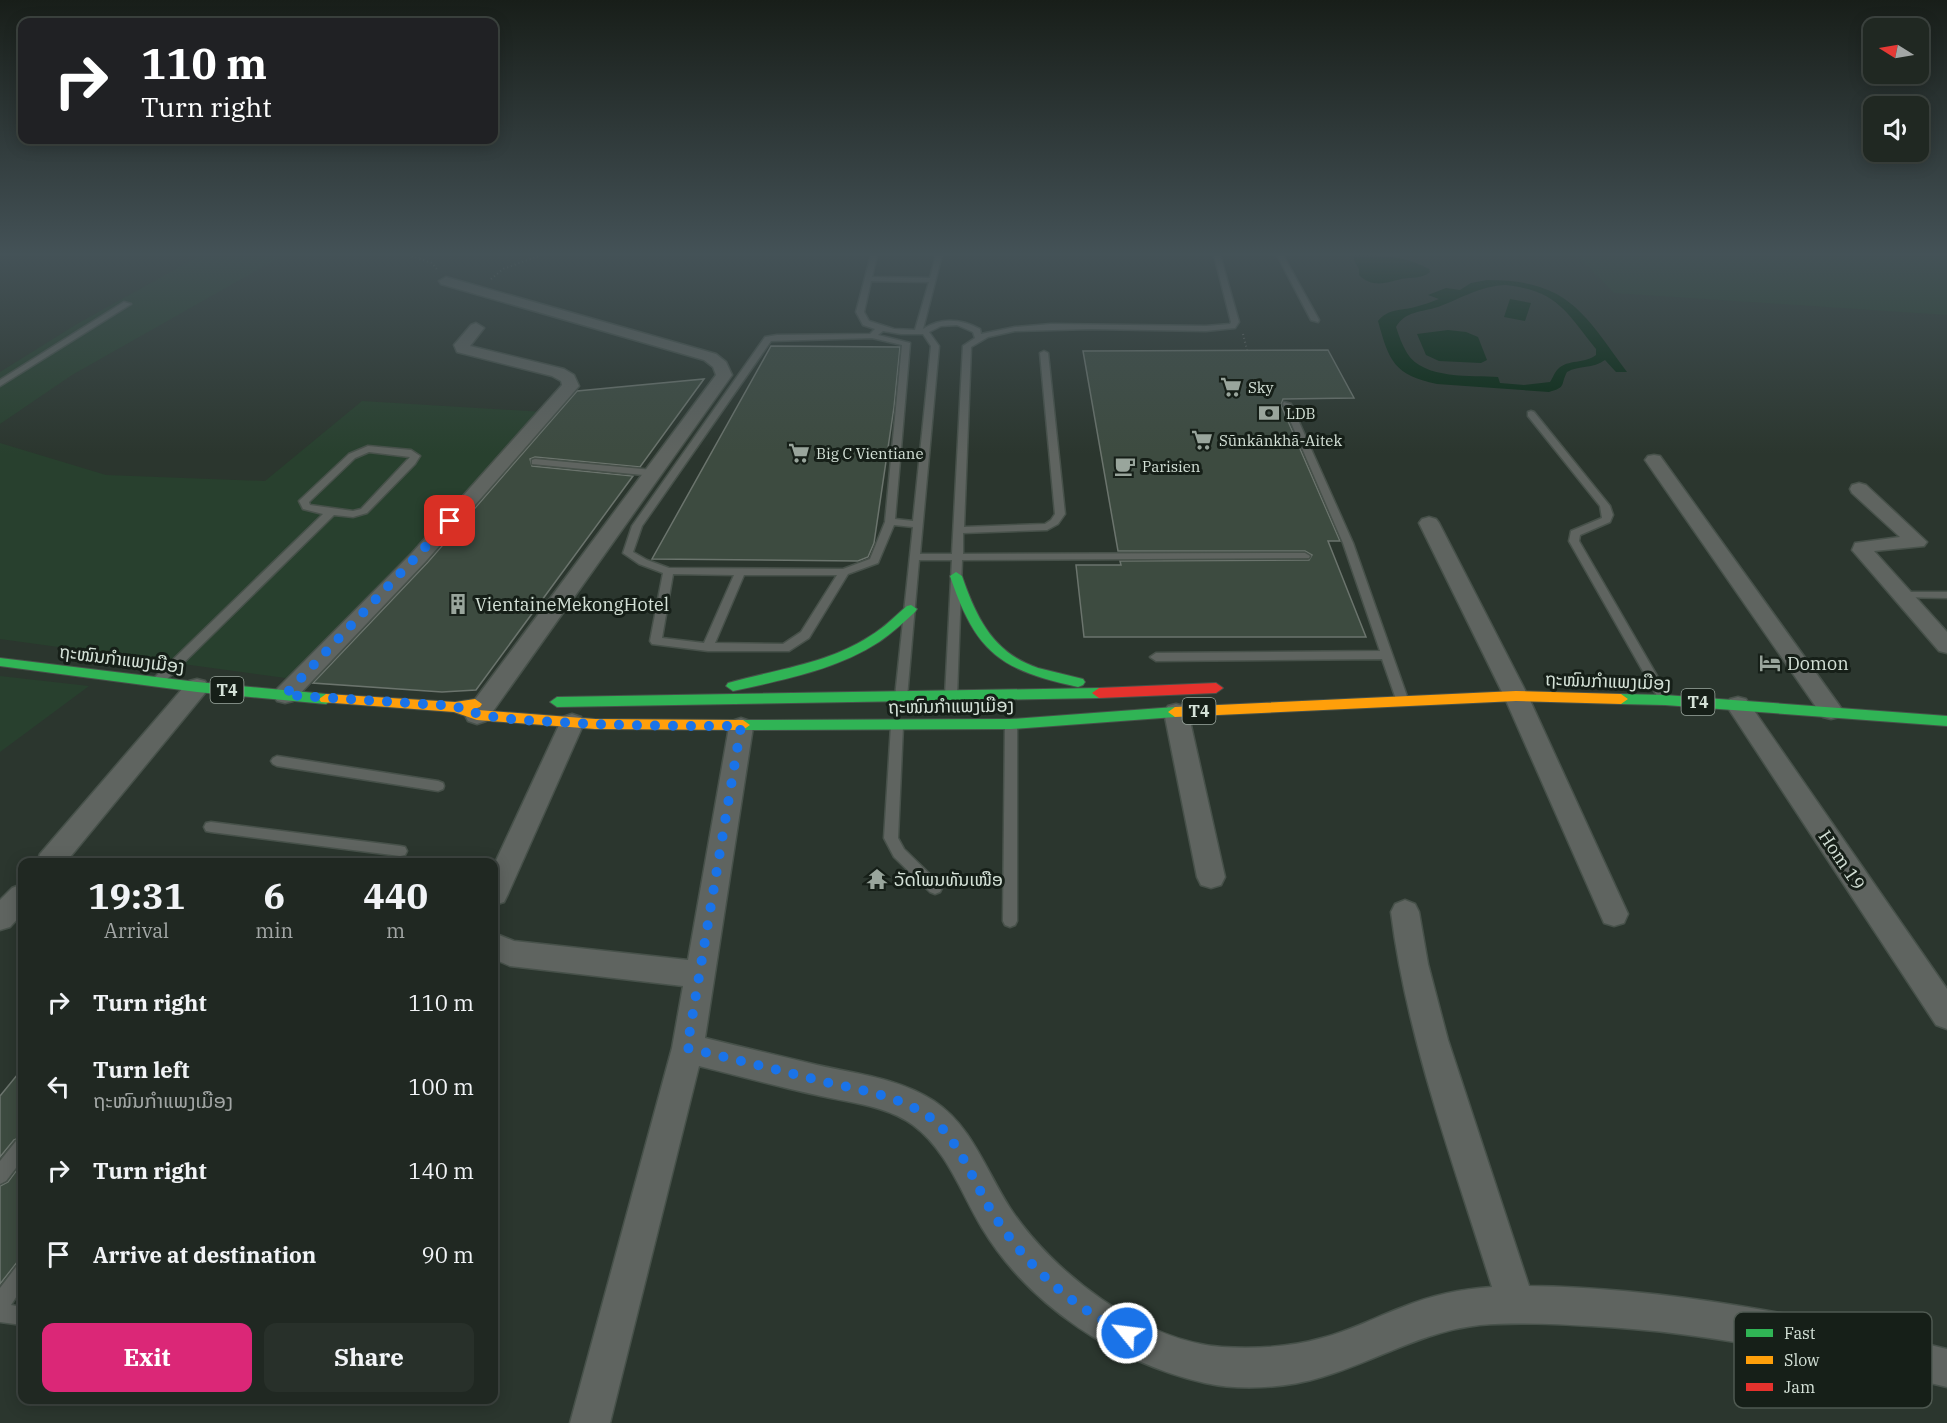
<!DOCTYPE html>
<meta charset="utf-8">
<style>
:root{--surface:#202822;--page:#28302a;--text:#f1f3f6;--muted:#a2a6a5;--line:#3d4440;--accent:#db2777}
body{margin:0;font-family:"IBM Plex Serif","Noto Sans Lao",serif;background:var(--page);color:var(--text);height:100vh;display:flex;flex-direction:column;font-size:22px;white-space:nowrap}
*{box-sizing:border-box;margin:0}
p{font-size:20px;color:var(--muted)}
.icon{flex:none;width:33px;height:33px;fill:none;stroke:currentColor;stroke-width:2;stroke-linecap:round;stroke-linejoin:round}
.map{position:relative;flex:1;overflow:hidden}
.sheet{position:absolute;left:18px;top:858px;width:480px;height:546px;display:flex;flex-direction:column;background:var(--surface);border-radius:12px;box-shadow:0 3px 15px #0003,0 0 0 2px var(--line)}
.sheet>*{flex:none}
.top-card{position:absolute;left:18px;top:18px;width:480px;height:126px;border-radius:12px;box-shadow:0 3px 15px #0003,0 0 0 2px var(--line);background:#202124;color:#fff;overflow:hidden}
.needle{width:39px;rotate:281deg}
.controls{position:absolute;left:1863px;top:18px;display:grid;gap:12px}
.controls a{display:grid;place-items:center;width:66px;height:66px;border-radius:12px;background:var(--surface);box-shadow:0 3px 15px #0003,0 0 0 2px var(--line);font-size:30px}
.pin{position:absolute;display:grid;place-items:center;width:51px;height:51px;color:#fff;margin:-26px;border-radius:12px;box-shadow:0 3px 9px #0006}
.me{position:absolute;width:66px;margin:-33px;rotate:299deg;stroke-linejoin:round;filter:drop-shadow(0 0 4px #0008)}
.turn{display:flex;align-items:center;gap:21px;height:126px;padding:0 24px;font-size:27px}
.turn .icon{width:78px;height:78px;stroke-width:2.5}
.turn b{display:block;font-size:42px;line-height:51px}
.eta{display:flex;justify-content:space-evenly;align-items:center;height:102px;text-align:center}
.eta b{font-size:36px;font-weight:700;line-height:42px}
.action{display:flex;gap:12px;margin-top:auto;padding:12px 24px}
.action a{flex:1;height:69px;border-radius:12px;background:var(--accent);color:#fff;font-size:24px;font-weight:700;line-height:69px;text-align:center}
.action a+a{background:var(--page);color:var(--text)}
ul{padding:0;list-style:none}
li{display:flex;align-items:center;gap:18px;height:84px;padding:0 24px}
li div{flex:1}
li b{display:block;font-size:22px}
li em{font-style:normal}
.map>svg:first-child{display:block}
.built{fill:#28402e}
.water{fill:#04270f;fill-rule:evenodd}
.building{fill:#3d4b40;stroke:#6b746d;stroke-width:1.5}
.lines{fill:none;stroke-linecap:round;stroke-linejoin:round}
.lane-casing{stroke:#47514a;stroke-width:3}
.street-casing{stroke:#47514a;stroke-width:3}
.fast-casing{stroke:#47514a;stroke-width:2}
.slow-casing{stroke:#47514a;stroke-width:2}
.jam-casing{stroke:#47514a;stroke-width:2}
.path{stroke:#656b66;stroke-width:2;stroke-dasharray:1 3;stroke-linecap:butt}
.lane{fill:#5f6460;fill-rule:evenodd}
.street{fill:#5f6460;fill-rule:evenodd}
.fast{fill:#30b455;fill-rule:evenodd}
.slow{fill:#ff9f0a;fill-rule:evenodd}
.jam{fill:#e5322d;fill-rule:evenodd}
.route{stroke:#1a73e8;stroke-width:10;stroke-dasharray:0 18}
.labels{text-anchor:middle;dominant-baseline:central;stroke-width:6;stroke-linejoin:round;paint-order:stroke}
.far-poi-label{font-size:15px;fill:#d4e1d7;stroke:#161f18;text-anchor:start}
.shield{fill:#161f18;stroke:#9ba79e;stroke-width:1.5}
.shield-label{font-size:16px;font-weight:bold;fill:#d4e1d7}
.poi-label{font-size:18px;fill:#d4e1d7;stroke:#161f18;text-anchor:start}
.street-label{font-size:18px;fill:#d4e1d7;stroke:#161f18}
.key{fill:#161f18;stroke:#4f5951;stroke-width:1.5}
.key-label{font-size:16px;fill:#d4e1d7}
</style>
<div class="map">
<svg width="1947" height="1423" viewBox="0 0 1947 1423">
<rect width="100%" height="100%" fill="#2b362e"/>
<!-- built -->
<g class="built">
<polygon points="201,255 284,255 72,375 0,424 0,372 77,324"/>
<polygon points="1577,255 1947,255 1947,315 1614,293"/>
<polygon points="362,401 545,412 293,679 0,639 0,443 106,475 265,481"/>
<polygon points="0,676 89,686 0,752"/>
</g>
<!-- water -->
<g class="water">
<path d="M1354 255C1380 255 1406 256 1429 269L1430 272C1422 279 1411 277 1401 279 1386 283 1372 288 1359 275V269L1354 260Z"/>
<path d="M1487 280C1568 280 1583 312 1627 372H1616L1605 360C1593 369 1579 365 1567 372 1560 385 1567 387 1549 392L1437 384C1394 375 1389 361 1378 321 1389 308 1400 311 1415 307 1423 305 1431 302 1439 299L1428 295 1446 288 1460 290 1471 283ZM1506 285C1558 291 1566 312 1596 349V355C1585 364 1568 359 1558 369 1554 373 1553 378 1550 382L1524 385 1500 383 1498 377C1473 375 1423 380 1407 353 1402 345 1399 336 1396 327 1405 311 1422 312 1438 307 1462 298 1480 286 1506 285Z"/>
<polygon points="1510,299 1531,303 1525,321 1504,317"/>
<polygon points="1448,330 1466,332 1478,337 1487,360 1481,363 1439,361 1426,355 1417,334"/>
</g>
<!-- building -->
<g class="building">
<polygon points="771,346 900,347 894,407 874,543 868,557 858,561 652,559"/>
<polygon points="1328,350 1354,398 1283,399 1281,405 1340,541 1328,541 1366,637 1084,637 1076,565 1121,565 1120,561 1309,560 1312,555 1305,551 1118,551 1083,351"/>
<polygon points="704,379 640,467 535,457 530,459 532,466 633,476 476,690 442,692 313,683 428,562 577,391"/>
<polygon points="22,1069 22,1137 14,1140 0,1157 0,1096"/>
<polygon points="22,1163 22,1256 0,1284 0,1186 8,1182"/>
</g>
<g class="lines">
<defs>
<g id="lane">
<path d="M871 255H877L872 277 930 278 936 255H942L923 329C942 317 961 319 980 329L981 334 1015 327 1051 324 1206 326 1230 324 1231 322 1214 255H1220L1239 322 1235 328 1206 331 1091 329 1015 331 988 337 971 347 964 527 1045 524 1051 520 1055 514 1040 353 1044 351 1048 353 1065 514 1058 524 1047 530 963 533V554L1305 553 1310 556 1309 558 962 560 957 696 951 700 945 696 952 560H919L907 697 901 701 895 697 913 527 894 525 878 563 848 574 809 638 789 651H708L652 644 650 641 663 573 639 564 623 553 632 526 765 337 777 335 870 334 875 329 863 325 856 312ZM871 281 929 282 915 330 894 329 869 321 864 312ZM957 325 973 332 975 338 963 346 952 554H920L939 346 929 332 941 326ZM883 331 901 334H923L931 346 913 521 895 519 910 343 878 335ZM872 338 902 345 885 522 870 559 843 569 669 568 647 560 633 552 642 526 771 341ZM673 574 734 575 704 643 662 638ZM744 575H837L801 632 783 644 715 643Z"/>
<polygon points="1277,255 1283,255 1319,320 1318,322 1311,320"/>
<polygon points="124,302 131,304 0,386 0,380"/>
<polygon points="1284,402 1291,404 1353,543 1409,702 1407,705 1399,705 1397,702 1382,659 1156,661 1150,657 1156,653 1380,651 1343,543 1283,404"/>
<polygon points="1531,411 1534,412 1610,506 1613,515 1610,522 1580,535 1579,541 1671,700 1669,703 1661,703 1569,541 1571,531 1602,518 1600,506 1528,416 1528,412"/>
<path d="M368 446 411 450 420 456 415 464 367 513 353 517 334 515 162 684H154L152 681 154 678 323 514 303 509 299 501 301 499 349 454ZM369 452 410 457 361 509 353 511 310 505 309 502 355 458Z"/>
<polygon points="535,459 653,470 658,473 653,476 532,464 532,460"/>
<polygon points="1901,592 1947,592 1947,598 1897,597 1896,595"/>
<polygon points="1011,720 1017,724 1017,921 1015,925 1010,927 1005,925 1003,921 1005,724"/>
<polygon points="897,722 903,726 898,838 904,849 940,884 942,888 940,892 935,894 930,892 894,857 884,838 891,726"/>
<polygon points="277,756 438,781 443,783 444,786 443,789 438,791 277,766 273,764 271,761 273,758"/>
<polygon points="211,822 400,846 405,847 407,851 405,855 400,856 211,832 206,831 204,827 206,823"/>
<polygon points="22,1139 22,1160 6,1181 0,1184 0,1161 16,1141"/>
<polygon points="22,1264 22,1288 11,1305 22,1307 22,1325 0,1322 0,1288 16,1267"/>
</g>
<g id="street">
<polygon points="446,277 716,354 726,362 732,375 486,721 477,724 468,721 465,715 468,709 716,375 713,367 704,360 441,284 439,281"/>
<polygon points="476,323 484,328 470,346 564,369 574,375 579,386 426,561 293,701 285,703 277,701 273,695 277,689 412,553 562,385 561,381 552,376 457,352 454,345 471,325"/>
<polygon points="1654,455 1660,456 1839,705 1843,711 1839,717 1831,719 1823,717 1645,460 1648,456"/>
<polygon points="1859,483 1866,485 1927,542 1924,546 1874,551 1947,632 1947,653 1939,651 1852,550 1855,543 1900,537 1852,493 1850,489 1852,485"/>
<polygon points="1429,517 1436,519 1439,523 1528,696 1628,914 1624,923 1614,926 1604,923 1600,914 1504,696 1419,523 1422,519"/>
<polygon points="197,679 205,681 209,687 205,693 66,862 37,862 40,854 189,681"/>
<polygon points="1738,697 1746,699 1947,989 1947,1029 1936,1025 1730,711 1726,705 1730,699"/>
<polygon points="1176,704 1184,706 1188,712 1225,877 1221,885 1211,888 1201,885 1197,877 1164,712 1168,706"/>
<polygon points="572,714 581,717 584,723 508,894 504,902 494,905 494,865 560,723 563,717"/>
<path d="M741 718 750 721 753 727 705 1038C742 1047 779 1056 817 1065 856 1074 899 1078 934 1101 972 1126 986 1171 1010 1208 1053 1273 1142 1341 1222 1347 1255 1349 1291 1347 1322 1338 1350 1331 1376 1317 1403 1307 1432 1295 1461 1289 1492 1287 1454 1164 1407 1040 1391 912L1395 904 1405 900 1415 904 1419 912 1428 964 1448 1040 1529 1286C1671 1288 1809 1316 1947 1349V1387C1830 1359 1712 1332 1591 1326 1554 1324 1517 1322 1480 1325 1423 1331 1376 1361 1322 1377 1287 1388 1241 1391 1205 1383 1117 1363 1029 1306 982 1228 961 1193 947 1150 913 1125 887 1106 852 1103 821 1096 780 1087 740 1076 699 1066L610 1423H570L672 1048 683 986 510 966 494 959V933L514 941 688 960 729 727 732 721Z"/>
<polygon points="22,884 22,914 10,927 0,930 0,900 12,888"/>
</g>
<g id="fast">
<path d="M956 572 962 576C976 617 993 653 1038 668 1053 672 1068 675 1083 679L1085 682 1083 685 1078 687C1000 670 976 653 950 576Z"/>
<path d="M911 605 917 609 915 612C904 622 892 633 879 642 836 670 783 680 733 691L726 686 728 683C777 669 827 664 870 636 884 628 895 616 907 606Z"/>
<polygon points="0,658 197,682 326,694 333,699 326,704 197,692 0,666"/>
<polygon points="1099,688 1106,693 1099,698 557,707 550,702 557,697"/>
<polygon points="1621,694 1665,695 1947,716 1947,726 1665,705 1621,704 1614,699"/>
<polygon points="1175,707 1182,712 1175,717 1011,729 743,730 736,725 743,720 1011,719"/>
</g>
<g id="slow">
<polygon points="1516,691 1621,694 1628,699 1621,704 1516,701 1175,717 1168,712 1175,707"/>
<polygon points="326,694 455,702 475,699 482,704 480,707 474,709 478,710 595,719 743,720 750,725 743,730 595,729 477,720 454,712 321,702 319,699"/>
</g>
<polygon id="jam" points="1216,683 1223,688 1216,693 1099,698 1092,693 1099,688"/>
</defs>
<!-- lane casing -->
<use href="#lane" class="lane-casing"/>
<!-- street casing -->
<use href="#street" class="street-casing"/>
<!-- fast casing -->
<use href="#fast" class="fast-casing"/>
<!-- slow casing -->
<use href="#slow" class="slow-casing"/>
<!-- jam casing -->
<use href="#jam" class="jam-casing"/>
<!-- path -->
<g class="path">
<polyline points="408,255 432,263 438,271"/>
<polyline points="491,279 503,269 541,255"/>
<polyline points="1243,334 1247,350"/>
</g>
<!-- lane -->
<use href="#lane" class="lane"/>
<!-- street -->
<use href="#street" class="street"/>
<!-- fast -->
<use href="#fast" class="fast"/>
<!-- slow -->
<use href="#slow" class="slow"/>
<!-- jam -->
<use href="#jam" class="jam"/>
</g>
<!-- sky -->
<linearGradient id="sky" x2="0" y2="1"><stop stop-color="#181e19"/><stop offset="0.56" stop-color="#445257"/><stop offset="1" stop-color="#445257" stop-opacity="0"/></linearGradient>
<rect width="1947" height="454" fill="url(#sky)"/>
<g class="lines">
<!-- route -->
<path class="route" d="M450 521 285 695 455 706C488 720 523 720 558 722 619 726 680 726 741 726L687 1048C733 1059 779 1070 825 1082 861 1090 900 1096 931 1118 955 1136 972 1176 986 1202 1019 1259 1067 1305 1127 1333"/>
</g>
<!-- icons -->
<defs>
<symbol id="supermarket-bare" viewBox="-9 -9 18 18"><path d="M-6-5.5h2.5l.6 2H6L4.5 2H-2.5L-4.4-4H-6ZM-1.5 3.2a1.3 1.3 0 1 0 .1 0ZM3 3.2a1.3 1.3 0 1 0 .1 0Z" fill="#99a59c" stroke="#161f18" stroke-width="2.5" paint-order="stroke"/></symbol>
<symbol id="bank-bare" viewBox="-9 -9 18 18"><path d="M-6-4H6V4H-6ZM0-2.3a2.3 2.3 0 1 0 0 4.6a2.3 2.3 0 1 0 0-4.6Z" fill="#99a59c" stroke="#161f18" stroke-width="2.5" paint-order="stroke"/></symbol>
<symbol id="cafe-bare" viewBox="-9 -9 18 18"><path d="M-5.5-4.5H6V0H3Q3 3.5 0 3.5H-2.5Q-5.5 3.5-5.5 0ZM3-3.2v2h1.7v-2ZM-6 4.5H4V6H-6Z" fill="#99a59c" stroke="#161f18" stroke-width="2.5" paint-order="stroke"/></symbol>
<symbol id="building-bare" viewBox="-9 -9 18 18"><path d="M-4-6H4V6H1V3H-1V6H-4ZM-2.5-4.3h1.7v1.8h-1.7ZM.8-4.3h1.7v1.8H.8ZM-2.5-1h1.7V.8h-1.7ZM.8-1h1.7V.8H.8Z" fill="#99a59c" stroke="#161f18" stroke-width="2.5" paint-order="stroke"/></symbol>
<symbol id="hotel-bare" viewBox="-9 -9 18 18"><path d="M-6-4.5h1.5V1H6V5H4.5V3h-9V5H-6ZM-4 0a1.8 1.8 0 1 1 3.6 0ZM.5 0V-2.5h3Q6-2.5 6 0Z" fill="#99a59c" stroke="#161f18" stroke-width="2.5" paint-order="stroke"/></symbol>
<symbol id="temple-bare" viewBox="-9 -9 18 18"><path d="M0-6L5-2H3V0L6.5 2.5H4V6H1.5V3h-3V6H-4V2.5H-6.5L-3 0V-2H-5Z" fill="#99a59c" stroke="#161f18" stroke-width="2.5" paint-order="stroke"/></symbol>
</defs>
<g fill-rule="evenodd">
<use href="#supermarket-bare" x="1216" y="372" width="30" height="30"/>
<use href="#bank-bare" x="1254" y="398" width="30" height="30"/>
<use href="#supermarket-bare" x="1187" y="425" width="30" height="30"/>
<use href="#supermarket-bare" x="784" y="438" width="30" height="30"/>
<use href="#cafe-bare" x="1110" y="451" width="30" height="30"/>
<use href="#building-bare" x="443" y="589" width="30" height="30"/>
<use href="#hotel-bare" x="1755" y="648" width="30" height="30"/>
<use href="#temple-bare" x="862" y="864" width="30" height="30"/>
</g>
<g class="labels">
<!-- far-poi labels -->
<g class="far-poi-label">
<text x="1248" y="387">Sky</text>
<text x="1286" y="413">LDB</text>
<text x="1219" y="440">Sūnkānkhā-Aitek</text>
<text x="816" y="453">Big C Vientiane</text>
<text x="1142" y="466">Parisien</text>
</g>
<!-- shield labels -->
<g class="shield">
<rect x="210.5" y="677" width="33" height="26" rx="4.5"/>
<rect x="1681.5" y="689" width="33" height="26" rx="4.5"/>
<rect x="1182.5" y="698" width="33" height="26" rx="4.5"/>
</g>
<g class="shield-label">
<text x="227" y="690">T4</text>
<text x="1698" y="702">T4</text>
<text x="1199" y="711">T4</text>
</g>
<!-- poi labels -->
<g class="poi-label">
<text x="475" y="604">VientaineMekongHotel</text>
<text x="1787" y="663">Domon</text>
<text x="894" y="879">ວັດໂພນທັນເໜືອ</text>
</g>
<!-- street labels -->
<g class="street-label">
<text transform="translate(122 659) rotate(7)">ຖະໜົນກຳແພງເມືອງ</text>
<text transform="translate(1608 681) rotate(2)">ຖະໜົນກຳແພງເມືອງ</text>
<text transform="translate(951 706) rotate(-1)">ຖະໜົນກຳແພງເມືອງ</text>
<text transform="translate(1842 860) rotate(56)">Hom 19</text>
</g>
</g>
<!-- legend -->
<rect x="1734" y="1312" width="198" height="96" rx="9" class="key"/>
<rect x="1746" y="1329" width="27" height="8" fill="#30b455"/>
<rect x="1746" y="1356" width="27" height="8" fill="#ff9f0a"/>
<rect x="1746" y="1383" width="27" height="8" fill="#e5322d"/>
<g class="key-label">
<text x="1784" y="1339">Fast</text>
<text x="1784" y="1366">Slow</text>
<text x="1784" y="1393">Jam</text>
</g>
</svg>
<div class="controls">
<a><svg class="needle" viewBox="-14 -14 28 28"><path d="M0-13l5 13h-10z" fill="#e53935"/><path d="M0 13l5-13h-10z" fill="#a2a6a5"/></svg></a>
<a><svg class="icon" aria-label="sound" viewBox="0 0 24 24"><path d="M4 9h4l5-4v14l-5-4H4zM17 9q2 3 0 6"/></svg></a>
</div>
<div class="pin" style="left:450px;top:521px;background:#d93025"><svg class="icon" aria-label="arrive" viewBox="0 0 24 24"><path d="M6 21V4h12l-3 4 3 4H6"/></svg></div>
<svg class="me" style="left:1127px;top:1333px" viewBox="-20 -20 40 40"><circle r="17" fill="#1a73e8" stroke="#fff" stroke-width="3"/><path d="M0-11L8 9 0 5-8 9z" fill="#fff"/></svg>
<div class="top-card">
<div class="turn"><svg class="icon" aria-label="right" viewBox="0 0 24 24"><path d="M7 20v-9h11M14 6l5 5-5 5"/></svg><div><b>110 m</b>Turn right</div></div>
</div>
<section class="sheet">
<div class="eta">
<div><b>19:31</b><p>Arrival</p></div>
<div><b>6</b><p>min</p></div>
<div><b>440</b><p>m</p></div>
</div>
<ul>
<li><svg class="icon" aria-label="right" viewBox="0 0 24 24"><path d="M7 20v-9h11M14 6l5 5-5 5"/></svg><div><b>Turn right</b></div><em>110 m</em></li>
<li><svg class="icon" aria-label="left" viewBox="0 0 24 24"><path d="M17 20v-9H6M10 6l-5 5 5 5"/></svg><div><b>Turn left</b><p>ຖະໜົນກຳແພງເມືອງ</p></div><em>100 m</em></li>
<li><svg class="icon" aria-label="right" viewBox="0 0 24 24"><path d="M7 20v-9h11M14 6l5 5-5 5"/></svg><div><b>Turn right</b></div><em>140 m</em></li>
<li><svg class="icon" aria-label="arrive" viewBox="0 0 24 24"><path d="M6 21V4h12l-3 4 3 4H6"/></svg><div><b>Arrive at destination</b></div><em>90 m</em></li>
</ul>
<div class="action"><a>Exit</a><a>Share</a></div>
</section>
</div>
